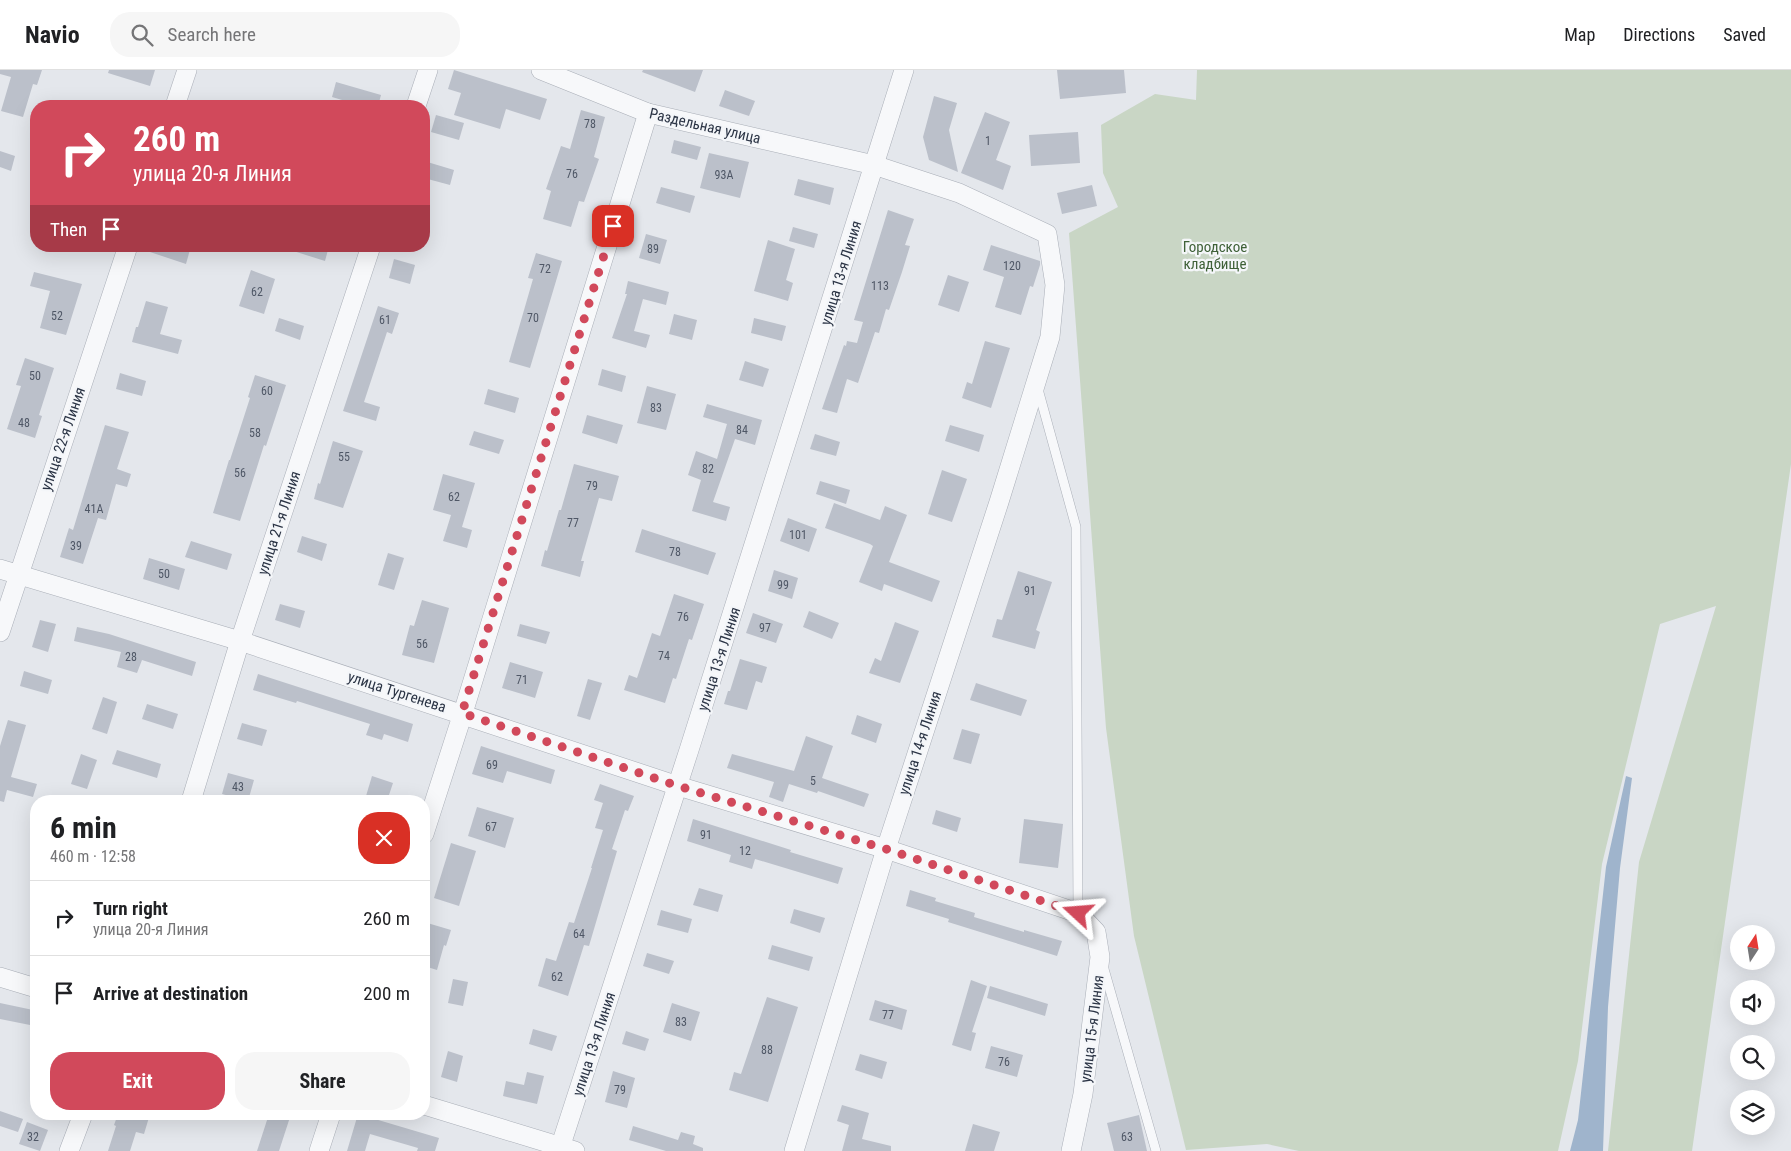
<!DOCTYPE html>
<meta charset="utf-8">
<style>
:root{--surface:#fff;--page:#f6f6f6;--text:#202124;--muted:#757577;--line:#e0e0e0;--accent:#d1495b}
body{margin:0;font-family:"Roboto Condensed",sans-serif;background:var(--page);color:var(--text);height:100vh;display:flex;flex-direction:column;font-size:19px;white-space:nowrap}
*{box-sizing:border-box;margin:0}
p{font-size:16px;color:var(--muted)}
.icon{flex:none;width:28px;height:28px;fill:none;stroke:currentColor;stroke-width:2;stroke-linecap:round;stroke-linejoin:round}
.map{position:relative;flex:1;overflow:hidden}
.side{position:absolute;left:30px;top:725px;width:400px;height:325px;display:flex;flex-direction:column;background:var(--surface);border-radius:20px;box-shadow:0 5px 20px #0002}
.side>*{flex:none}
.banner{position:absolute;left:30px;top:30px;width:400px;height:152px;border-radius:20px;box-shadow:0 5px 20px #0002;background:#d1495b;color:#fff;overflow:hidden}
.needle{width:32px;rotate:12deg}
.fabs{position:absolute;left:1730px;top:855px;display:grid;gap:10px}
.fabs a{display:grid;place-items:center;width:45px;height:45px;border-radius:50%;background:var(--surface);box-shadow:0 5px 20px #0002;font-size:25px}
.pin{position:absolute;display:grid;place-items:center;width:42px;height:42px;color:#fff;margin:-21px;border-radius:10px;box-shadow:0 2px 8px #0006}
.me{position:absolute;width:55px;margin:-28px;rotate:289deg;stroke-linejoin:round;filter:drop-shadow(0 0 4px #0008)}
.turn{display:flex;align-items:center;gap:18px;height:105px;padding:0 20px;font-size:22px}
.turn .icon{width:65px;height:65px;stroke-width:2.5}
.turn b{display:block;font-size:35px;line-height:42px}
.then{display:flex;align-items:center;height:48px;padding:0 20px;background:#0003;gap:10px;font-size:19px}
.round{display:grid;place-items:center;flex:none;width:52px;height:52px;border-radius:20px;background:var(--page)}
.summary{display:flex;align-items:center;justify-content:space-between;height:85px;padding:0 20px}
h1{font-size:30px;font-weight:700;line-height:38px}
.button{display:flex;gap:10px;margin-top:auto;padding:10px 20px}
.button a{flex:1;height:58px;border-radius:20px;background:var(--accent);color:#fff;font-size:20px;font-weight:700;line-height:58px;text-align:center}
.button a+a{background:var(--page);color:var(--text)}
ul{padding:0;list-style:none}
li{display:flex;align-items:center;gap:15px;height:75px;padding:0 20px;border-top:1px solid var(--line)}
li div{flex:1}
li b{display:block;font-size:19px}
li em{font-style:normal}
header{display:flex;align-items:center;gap:30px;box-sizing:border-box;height:70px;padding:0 25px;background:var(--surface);border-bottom:1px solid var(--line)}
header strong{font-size:24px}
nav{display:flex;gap:28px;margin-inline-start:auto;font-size:18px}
.search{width:350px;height:45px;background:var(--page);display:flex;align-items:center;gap:12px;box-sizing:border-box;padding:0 18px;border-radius:20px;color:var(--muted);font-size:19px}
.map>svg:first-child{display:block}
.green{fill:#c9d6c5}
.water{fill:#9fb4cc}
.building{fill:#bbc0ca}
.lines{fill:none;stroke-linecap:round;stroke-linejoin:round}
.service-casing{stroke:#a9aeb7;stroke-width:10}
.minor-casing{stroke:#a9aeb7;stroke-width:20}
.service{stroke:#f7f8fa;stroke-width:9}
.minor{stroke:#f7f8fa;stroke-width:19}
.route{stroke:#d1495b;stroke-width:9;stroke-dasharray:0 16.2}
.labels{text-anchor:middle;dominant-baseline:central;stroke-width:4.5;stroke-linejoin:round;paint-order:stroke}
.number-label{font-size:12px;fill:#4f5766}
.street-label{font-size:15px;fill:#2b3445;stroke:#f4f6f9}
.park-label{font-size:15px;fill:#3f6138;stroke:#f4f6f9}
</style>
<header>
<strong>Navio</strong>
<div class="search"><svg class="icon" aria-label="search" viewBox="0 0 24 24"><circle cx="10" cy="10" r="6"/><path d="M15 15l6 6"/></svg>Search here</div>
<nav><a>Map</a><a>Directions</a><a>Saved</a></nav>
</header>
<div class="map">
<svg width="1791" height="1081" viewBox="0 0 1791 1081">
<rect width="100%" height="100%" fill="#e4e7ec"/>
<!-- green -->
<polygon class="green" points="1197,0 1791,0 1791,394 1692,1081 1608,1081 1639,792 1716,536 1660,554 1602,794 1578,991 1558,1081 1299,1081 1267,1074 1186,1080 1134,866 1106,658 1069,163 1118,137 1103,103 1101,55 1155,24 1196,30"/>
<!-- water -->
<polygon class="water" points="1626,706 1632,708 1620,798 1608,937 1603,1081 1570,1081 1578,1050 1606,797"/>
<!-- building -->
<g class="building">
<polygon points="0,0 42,0 37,15 33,14 23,47 1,41 11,7 0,4"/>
<polygon points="109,0 155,0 150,16 108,3"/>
<polygon points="454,0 547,29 540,50 506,39 500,59 454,45 461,23 448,19"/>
<polygon points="643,0 703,0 695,22 642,2"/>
<polygon points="1057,0 1124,0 1126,23 1060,29"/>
<polygon points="336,12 381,25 378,36 362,36 332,27"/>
<polygon points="725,20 755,31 749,46 719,36"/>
<polygon points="934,26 957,33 949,60 958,102 929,90 923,67"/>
<polygon points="581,40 605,47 594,87 599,89 584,132 579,131 571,157 543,149 551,121 546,119 561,76 570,79"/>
<polygon points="985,42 1010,52 996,90 1011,96 1003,120 961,103"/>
<polygon points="436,45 464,53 459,70 431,62"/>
<polygon points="1078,62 1080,93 1031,96 1029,65"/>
<polygon points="674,70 701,77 697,90 671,83"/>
<polygon points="0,81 15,86 11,101 0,97"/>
<polygon points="709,83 749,92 740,128 700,118"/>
<polygon points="424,91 454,100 450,115 424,108"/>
<polygon points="798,109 834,118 830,135 794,125"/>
<polygon points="1092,115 1097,136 1062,144 1057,123"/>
<polygon points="661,117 695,126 690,143 656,133"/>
<polygon points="888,140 914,149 905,175 910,176 902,202 889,240 886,239 879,263 875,262 858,313 847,309 837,343 822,339 844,275 846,276 847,271 857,273 863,252 854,250"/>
<polygon points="793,157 818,164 814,178 789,171"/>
<polygon points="646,164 667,170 660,194 639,188"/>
<polygon points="768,170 795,179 786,210 793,213 788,231 754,221"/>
<polygon points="991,175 1040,191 1040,195 1033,217 1030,216 1021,245 995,237 1004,207 983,200"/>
<polygon points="141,176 191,176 186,194 141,179"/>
<polygon points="288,176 329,176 325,191 287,179"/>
<polygon points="536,183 562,191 530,298 509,292 533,209 528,208"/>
<polygon points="394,189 415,195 410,214 389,208"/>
<polygon points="251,200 275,209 264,244 239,236"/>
<polygon points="34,202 82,214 66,265 40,258 50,221 30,216"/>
<polygon points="948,205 969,212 959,242 938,235"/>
<polygon points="628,211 669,222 666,235 643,229 634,261 650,265 646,278 612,268 627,224 625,224"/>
<polygon points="146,231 168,237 160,264 182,270 178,284 132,272 136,257 138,257"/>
<polygon points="378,236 399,243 392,264 387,262 364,332 380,337 376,351 343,341"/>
<polygon points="674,244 697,250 692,270 669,264"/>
<polygon points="279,248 304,256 300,270 275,261"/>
<polygon points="754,248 786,256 782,271 751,263"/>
<polygon points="985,271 1010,278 991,338 962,328 967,312 972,314"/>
<polygon points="25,288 54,298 39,345 42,346 35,368 7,359 21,316 16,315"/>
<polygon points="745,291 769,299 763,317 739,310"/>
<polygon points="602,299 626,306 622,322 598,315"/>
<polygon points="120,303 146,311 142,326 116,319"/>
<polygon points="255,305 286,315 266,376 264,375 240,451 213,443 229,390 230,390 250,328 248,327"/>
<polygon points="647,316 676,324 666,360 637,353"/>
<polygon points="488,319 519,328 515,343 484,334"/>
<polygon points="707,334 762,350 755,375 735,369 713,432 730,437 726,451 692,441 701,410 688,405 696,381 717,389 727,354 703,347"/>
<polygon points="587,345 623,355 617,374 582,363"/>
<polygon points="105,355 129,362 117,399 131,404 127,417 116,414 106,450 98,448 83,494 60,487 69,458 73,460"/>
<polygon points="950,355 984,365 979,382 945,371"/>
<polygon points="474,361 504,370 499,384 469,375"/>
<polygon points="815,364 840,372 836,386 810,379"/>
<polygon points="333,371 363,381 343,438 314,429 318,413 320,414"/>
<polygon points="574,394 619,406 612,431 599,428 581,491 584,491 580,507 541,496 545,480 547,481 559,440 561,440"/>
<polygon points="942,400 967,409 952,452 928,444"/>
<polygon points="443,404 475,413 462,457 472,460 467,478 443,471 451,445 433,440"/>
<polygon points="820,411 850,420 846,434 816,424"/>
<polygon points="834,433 880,450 885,436 907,445 889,492 940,511 932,532 884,514 882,521 859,512 873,476 870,474 825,458"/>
<polygon points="788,448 817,459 809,482 780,471"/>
<polygon points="642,459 716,483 708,505 635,482"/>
<polygon points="302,466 327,474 322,491 297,482"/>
<polygon points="191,471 232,484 227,500 185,487"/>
<polygon points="388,483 404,488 394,520 378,515"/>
<polygon points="149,488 185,499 179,520 143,509"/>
<polygon points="774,500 798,508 792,529 768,521"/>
<polygon points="1018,501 1052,512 1036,560 1040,562 1035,579 992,567 997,549 1002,550"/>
<polygon points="674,524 704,534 692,570 689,569 676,609 673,608 665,633 624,620 629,605 637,608 652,563 660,566"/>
<polygon points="422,530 449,538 434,593 402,585 410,555 414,556"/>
<polygon points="280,534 305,541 300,558 275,550"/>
<polygon points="809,541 839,553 832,569 803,557"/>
<polygon points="753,543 783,554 776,573 746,563"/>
<polygon points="40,550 56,554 48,582 32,577"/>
<polygon points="895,552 919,561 900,613 869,603 875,588 881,591"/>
<polygon points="520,554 550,562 546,574 517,566"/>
<polygon points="77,557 109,564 196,592 192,606 142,590 137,603 117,597 121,582 74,571"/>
<polygon points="740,589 767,597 762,613 756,611 747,640 724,634 728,621 730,621"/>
<polygon points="510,592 543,602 535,628 502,618"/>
<polygon points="24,601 52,610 48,624 20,616"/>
<polygon points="258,604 413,654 408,672 384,664 382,670 366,665 370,654 297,631 296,633 253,620"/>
<polygon points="588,609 602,613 590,650 577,646"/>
<polygon points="976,613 1027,630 1021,646 970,630"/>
<polygon points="103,627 117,632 107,664 92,659"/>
<polygon points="147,634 178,644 173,659 142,649"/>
<polygon points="857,645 882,654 876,673 851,664"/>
<polygon points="8,650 26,655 11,707 37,714 33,727 7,720 4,732 0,731 0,676"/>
<polygon points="242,653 267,660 262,676 237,669"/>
<polygon points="962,659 980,664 971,694 953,689"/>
<polygon points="806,666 833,676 822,708 869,724 864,737 818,721 817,723 789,714 783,732 769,727 774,712 727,698 732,684 794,701"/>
<polygon points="481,676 555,700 551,714 507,701 503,713 472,704"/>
<polygon points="117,680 161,694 157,708 112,694"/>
<polygon points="81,684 97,690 87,719 71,714"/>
<polygon points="228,703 254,710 248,731 222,724"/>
<polygon points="372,706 393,713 387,731 366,726"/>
<polygon points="600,714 634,726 628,741 625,740 612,779 617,781 589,876 584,875 568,926 538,916 546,888 556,891 569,852 574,853 592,798 591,798 603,760 595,758 603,733 594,730"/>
<polygon points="477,737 514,748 505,778 468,766"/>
<polygon points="936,740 961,748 957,762 932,754"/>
<polygon points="693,749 791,780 790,782 843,798 838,814 755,789 752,799 729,792 731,785 687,771"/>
<polygon points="1024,749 1063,754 1058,798 1019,793"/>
<polygon points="451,773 476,781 459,836 434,828"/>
<polygon points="699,818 723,825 718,842 693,835"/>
<polygon points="910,820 936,828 935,831 975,843 974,847 1024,862 1024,860 1062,871 1057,886 948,852 949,849 906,836"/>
<polygon points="794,839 825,848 820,863 790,853"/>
<polygon points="661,840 692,849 688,863 657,855"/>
<polygon points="424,852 451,860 446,876 444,875 437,900 424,896"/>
<polygon points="772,875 813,887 809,901 768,889"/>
<polygon points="647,883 674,891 669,904 643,896"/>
<polygon points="453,909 468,912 463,936 448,933"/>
<polygon points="971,910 987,916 972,962 976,963 971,981 952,975"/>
<polygon points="990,916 1048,934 1045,946 987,928"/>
<polygon points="767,927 798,937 768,1032 729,1020 734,1002 741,1004"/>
<polygon points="875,930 907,940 902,960 869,950"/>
<polygon points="0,933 33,940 30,955 0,949"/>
<polygon points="672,933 700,942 691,971 663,962"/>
<polygon points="533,959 557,966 552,981 529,974"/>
<polygon points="626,961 649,969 645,981 622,974"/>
<polygon points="991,976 1023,985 1017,1007 985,998"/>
<polygon points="448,981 463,986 457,1012 441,1007"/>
<polygon points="860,984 887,992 882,1009 855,1000"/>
<polygon points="613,1001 635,1008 627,1038 605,1032"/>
<polygon points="527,1002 544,1006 537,1034 503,1026 506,1011 524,1015"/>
<polygon points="842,1035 869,1043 862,1069 891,1076 891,1081 842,1081 849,1055 837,1051"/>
<polygon points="0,1041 23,1049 18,1062 0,1056"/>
<polygon points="118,1044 150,1044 144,1064 136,1062 130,1081 108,1081 116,1056 114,1055"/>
<polygon points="269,1044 291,1044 279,1081 257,1081"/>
<polygon points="358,1044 439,1068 435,1081 417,1081 418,1078 370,1064 365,1081 347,1081"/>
<polygon points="1139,1045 1147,1081 1114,1081 1107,1053"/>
<polygon points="27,1052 48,1060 40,1081 19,1074"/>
<polygon points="973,1054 1000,1062 994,1081 965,1081"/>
<polygon points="633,1056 678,1070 681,1062 695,1066 693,1074 703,1078 703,1081 666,1081 629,1070"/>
</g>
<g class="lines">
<defs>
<g id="service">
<polyline points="1038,319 1076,457 1078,843"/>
<polyline points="1104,899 1156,1081"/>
</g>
<g id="minor">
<polyline points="541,0 648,43 874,95 959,123 1047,164 1055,215 1050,267 999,432 886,779 794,1081"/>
<polyline points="175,36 187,0"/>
<polyline points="416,36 428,0"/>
<polyline points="0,499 240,571 678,716 886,779 1078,843 1096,862 1100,887 1083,1024 1071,1081"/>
<polyline points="0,562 128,176"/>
<polyline points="191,731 240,571 371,176"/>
<polyline points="424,764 463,643 648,43"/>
<polyline points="0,907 36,918"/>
<polyline points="424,1035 575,1081"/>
<polyline points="69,1081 83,1044"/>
<polyline points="319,1081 331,1044"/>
<polyline points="559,1081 689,680 904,0"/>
</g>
</defs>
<!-- service casing -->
<use href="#service" class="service-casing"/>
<!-- minor casing -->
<use href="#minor" class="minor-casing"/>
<!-- service -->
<use href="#service" class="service"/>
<!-- minor -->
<use href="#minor" class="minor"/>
</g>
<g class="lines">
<!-- route -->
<polyline class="route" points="613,156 462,643 678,716 886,779 1078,843"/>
</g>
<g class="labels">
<!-- number labels -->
<g class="number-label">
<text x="590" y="54">78</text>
<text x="988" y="71">1</text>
<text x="572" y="104">76</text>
<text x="724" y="105">93А</text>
<text x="653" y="179">89</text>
<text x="1012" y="196">120</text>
<text x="545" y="199">72</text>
<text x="880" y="216">113</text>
<text x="257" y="222">62</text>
<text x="57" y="246">52</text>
<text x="533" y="248">70</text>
<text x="385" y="250">61</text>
<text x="35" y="306">50</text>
<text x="267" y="321">60</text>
<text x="656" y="338">83</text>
<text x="24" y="353">48</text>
<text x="742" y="360">84</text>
<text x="255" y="363">58</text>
<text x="344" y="387">55</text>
<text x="708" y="399">82</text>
<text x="240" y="403">56</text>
<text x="592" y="416">79</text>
<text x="454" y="427">62</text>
<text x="94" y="439">41А</text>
<text x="573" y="453">77</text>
<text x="798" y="465">101</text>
<text x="76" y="476">39</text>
<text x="675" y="482">78</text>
<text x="164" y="504">50</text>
<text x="783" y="515">99</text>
<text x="1030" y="521">91</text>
<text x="683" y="547">76</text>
<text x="765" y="558">97</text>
<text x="422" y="574">56</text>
<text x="664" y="586">74</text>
<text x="131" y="587">28</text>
<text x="522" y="610">71</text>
<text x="492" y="695">69</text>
<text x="813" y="711">5</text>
<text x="238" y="717">43</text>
<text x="491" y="757">67</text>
<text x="706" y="765">91</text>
<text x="745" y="781">12</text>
<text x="579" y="864">64</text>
<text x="557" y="907">62</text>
<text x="888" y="945">77</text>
<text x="681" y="952">83</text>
<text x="767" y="980">88</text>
<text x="1004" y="992">76</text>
<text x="620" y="1020">79</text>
<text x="33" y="1067">32</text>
<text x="1127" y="1067">63</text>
</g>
<!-- street labels -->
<g class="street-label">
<text transform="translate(705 56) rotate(13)">Раздельная улица</text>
<text transform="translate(841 203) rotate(-73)">улица 13-я Линия</text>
<text transform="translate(63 369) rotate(-71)">улица 22-я Линия</text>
<text transform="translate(279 453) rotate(-72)">улица 21-я Линия</text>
<text transform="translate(719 589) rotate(-72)">улица 13-я Линия</text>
<text transform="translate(397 622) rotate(18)">улица Тургенева</text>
<text transform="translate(920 673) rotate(-72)">улица 14-я Линия</text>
<text transform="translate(1092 959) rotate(-83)">улица 15-я Линия</text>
<text transform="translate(594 974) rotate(-72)">улица 13-я Линия</text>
</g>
<!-- park labels -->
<g class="park-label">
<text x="1215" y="177">Городское<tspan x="1215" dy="17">кладбище</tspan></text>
</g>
</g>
</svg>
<div class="fabs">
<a><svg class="needle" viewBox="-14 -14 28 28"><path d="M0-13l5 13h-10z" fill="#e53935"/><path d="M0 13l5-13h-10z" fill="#757577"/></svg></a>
<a><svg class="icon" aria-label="sound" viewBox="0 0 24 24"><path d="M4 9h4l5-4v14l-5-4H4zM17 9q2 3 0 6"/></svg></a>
<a><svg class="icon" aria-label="search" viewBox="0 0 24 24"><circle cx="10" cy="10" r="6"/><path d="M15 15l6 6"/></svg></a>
<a><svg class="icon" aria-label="layers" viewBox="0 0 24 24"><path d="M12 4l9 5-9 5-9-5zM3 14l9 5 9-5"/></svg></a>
</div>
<div class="pin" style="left:613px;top:156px;background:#d93025"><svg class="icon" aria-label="arrive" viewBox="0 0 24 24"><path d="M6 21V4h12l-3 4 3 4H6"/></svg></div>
<svg class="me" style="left:1078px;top:843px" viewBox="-20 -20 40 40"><path d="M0-17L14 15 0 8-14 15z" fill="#d1495b" stroke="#fff" stroke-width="4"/></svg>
<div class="banner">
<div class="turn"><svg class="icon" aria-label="right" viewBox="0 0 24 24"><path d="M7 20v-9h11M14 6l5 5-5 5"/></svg><div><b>260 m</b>улица 20-я Линия</div></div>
<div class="then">Then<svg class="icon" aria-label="arrive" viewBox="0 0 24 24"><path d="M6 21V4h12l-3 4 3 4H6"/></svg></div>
</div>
<section class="side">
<div class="summary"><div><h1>6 min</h1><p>460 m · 12:58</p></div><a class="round" style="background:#d93025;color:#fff"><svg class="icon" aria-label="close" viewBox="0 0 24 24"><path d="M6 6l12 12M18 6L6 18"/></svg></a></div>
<ul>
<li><svg class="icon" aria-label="right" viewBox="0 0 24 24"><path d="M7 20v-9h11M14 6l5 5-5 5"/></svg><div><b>Turn right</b><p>улица 20-я Линия</p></div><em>260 m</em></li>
<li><svg class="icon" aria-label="arrive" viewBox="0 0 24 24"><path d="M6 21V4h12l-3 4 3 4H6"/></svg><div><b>Arrive at destination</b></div><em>200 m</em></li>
</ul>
<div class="button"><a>Exit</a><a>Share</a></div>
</section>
</div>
